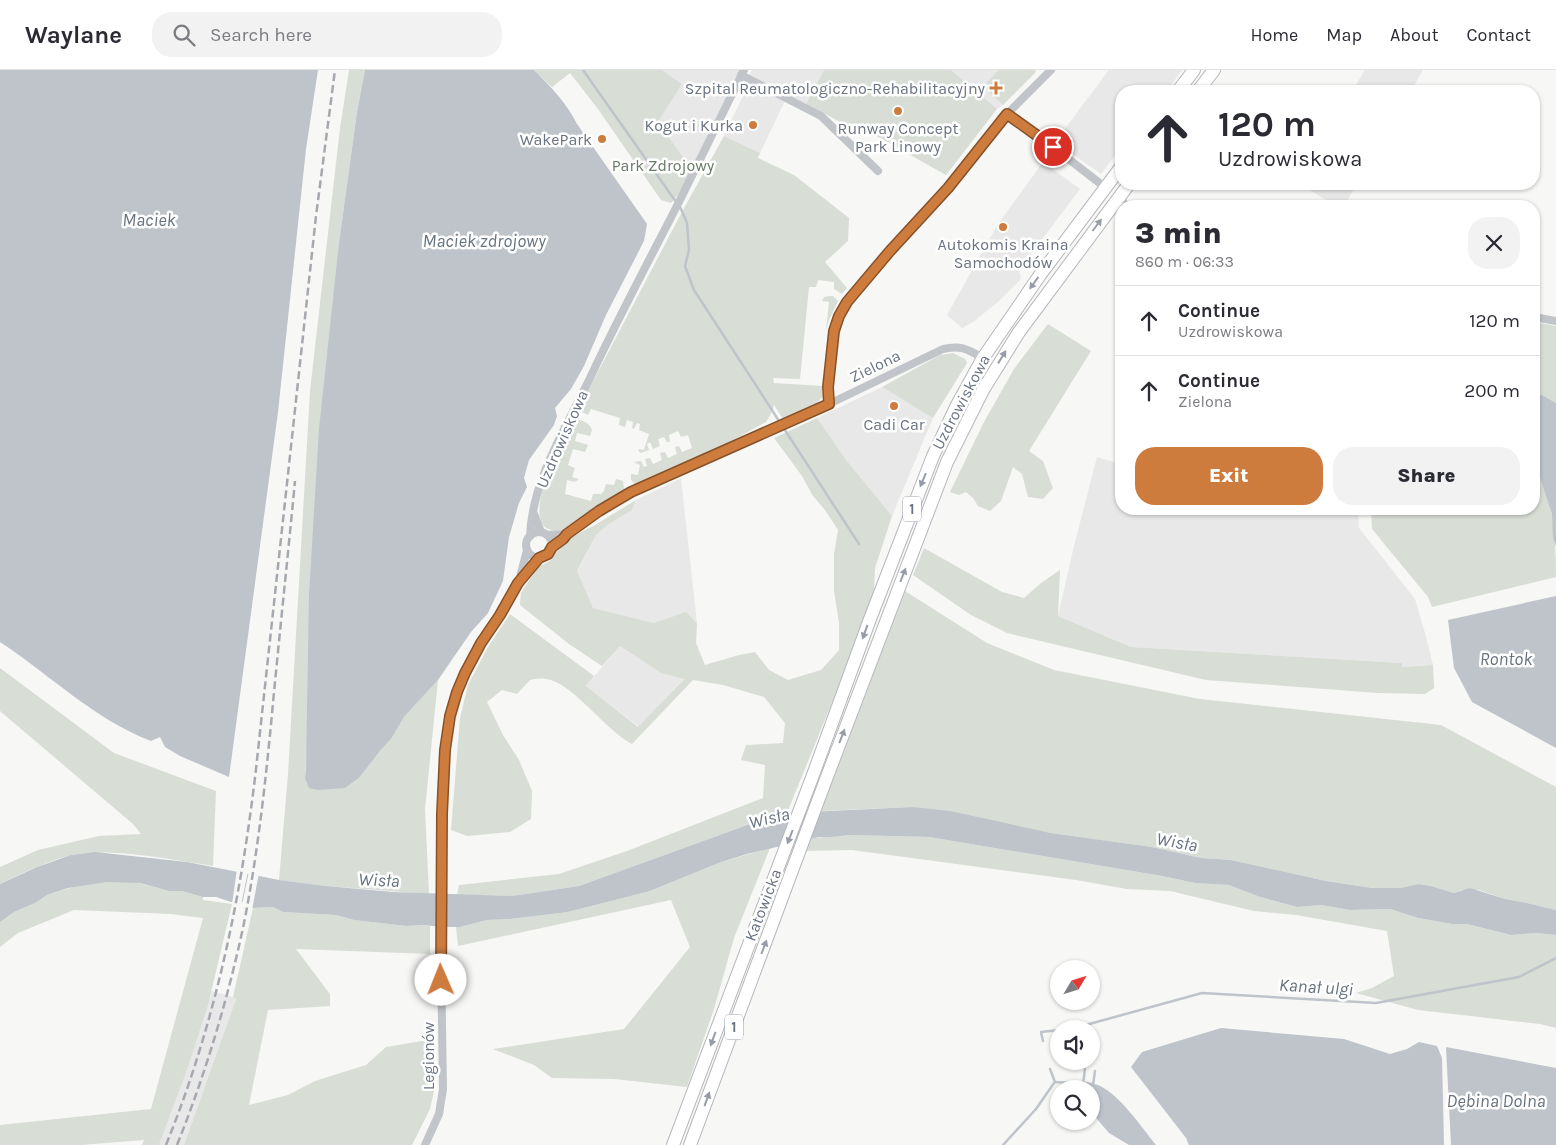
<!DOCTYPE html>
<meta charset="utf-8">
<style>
:root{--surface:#fff;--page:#f2f2f3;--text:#2b2b33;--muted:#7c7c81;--line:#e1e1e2;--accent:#ce7c3e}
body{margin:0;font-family:Karla,sans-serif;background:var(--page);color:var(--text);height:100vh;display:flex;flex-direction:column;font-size:19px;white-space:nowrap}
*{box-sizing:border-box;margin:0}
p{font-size:16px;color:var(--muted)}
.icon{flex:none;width:28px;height:28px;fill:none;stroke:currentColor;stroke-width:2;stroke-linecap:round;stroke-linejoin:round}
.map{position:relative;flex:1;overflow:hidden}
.drawer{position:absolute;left:1115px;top:130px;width:425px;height:315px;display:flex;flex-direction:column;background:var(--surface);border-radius:20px;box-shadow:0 1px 4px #0004}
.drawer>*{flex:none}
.top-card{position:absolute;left:1115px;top:15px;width:425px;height:105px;border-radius:20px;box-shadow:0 1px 4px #0004;background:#fff;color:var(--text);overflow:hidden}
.needle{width:32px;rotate:52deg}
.controls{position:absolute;left:1050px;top:890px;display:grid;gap:10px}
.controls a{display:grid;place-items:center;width:50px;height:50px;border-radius:50%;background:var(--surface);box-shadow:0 1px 4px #0004;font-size:25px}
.pin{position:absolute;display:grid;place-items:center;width:42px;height:42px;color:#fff;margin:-21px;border:2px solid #fff;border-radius:50%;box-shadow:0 1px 5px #0007}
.me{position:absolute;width:55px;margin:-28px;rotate:359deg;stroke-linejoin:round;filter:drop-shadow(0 0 4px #0008)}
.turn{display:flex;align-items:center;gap:18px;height:105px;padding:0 20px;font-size:22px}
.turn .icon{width:65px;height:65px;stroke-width:2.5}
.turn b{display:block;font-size:35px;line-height:42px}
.round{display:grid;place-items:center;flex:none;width:52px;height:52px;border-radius:20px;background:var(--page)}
.head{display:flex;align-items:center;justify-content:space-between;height:85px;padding:0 20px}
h1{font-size:30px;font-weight:800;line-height:38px}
.primary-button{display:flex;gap:10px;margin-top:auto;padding:10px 20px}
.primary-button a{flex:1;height:58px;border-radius:20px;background:var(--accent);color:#fff;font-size:20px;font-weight:800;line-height:58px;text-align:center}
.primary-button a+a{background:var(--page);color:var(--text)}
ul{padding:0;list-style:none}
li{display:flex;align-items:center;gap:15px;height:70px;padding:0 20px;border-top:1px solid var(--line)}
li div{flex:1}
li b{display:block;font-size:19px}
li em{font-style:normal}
header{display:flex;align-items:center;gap:30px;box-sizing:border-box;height:70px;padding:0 25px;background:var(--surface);border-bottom:1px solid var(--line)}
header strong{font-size:24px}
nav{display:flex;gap:28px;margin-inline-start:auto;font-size:18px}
.search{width:350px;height:45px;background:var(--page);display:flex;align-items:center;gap:12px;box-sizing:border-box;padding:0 18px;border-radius:20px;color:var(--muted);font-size:19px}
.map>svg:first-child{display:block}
.built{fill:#e8e8e8}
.green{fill:#d8ddd6}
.water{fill:#bec4ca}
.pier{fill:#f7f7f5}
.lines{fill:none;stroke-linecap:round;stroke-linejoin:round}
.stream{stroke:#bec4ca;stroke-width:2.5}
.primary-casing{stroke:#b5b7bc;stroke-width:14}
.minor{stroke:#c1c4c8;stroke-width:8}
.primary{stroke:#fff;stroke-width:12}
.rail{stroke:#a5a8ae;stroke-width:2.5;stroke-dasharray:8 4;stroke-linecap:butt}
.oneway{fill:#979da8}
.route-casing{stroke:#865128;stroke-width:12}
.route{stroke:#ce7c3e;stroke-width:9}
.poi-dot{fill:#ce7c3e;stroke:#fff;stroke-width:2}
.labels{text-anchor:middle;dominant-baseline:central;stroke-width:5;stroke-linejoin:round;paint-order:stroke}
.shield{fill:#fff;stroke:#979da8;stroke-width:1}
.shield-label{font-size:15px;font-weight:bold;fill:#6a7382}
.poi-label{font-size:16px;fill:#6a7382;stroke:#fff;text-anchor:end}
.park-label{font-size:16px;fill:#687a68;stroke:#fff}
.street-label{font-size:16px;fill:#6a7382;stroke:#fff}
.water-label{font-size:18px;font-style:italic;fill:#66737e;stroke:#fff}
</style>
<header>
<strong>Waylane</strong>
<div class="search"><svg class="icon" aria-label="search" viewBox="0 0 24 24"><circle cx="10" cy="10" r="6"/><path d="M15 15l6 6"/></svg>Search here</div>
<nav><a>Home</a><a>Map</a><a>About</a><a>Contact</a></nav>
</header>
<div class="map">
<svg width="1556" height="1075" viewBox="0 0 1556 1075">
<rect width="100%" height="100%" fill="#f7f7f5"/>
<!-- built -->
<g class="built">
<polygon points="662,0 740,0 692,100 658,52 682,14"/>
<polygon points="752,0 824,0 806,34 749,5"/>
<polygon points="951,0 1037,0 1003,35 997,39"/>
<polygon points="1109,0 1182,0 1167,21 1121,21 1121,78 1101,104 1055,72"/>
<polygon points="1365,0 1423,0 1411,21 1352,21"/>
<polygon points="749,13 785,31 760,83 724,66"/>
<polygon points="1043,92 1080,119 1019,200 1021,208 1017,213 999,231 973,252 962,258 947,245 998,154"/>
<polygon points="1300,114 1357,114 1344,136 1336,136"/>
<polygon points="882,317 933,348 892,446 847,391 817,348"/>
<polygon points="1097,387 1121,394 1121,439 1358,439 1359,458 1415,529 1425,563 1433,595 1402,597 1401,593 1131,577 1058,546 1074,476"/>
<polygon points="681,408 697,553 686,543 654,553 593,538 577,502 596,465 609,454 632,440 636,430"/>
<polygon points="620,576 661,603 684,608 639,657 586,616"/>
<polygon points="212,921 233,927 236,929 184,1075 159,1075 186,1003"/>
</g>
<!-- green -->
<g class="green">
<polygon points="349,0 365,0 357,42 339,173 305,708 345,718 359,708 380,681 391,669 404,647 438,610 425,739 429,824 326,816 279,810 288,704 310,321 340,58"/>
<polygon points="534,0 662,0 682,14 658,52 692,100 682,120 671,133 661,130 598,39 570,3 552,17"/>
<polygon points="824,0 951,0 997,39 946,105 855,54 844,54 806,34"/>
<polygon points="999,0 1034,0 1036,2 1003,35 983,16"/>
<polygon points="724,66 760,83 758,88 794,105 849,148 848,171 825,192 847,218 842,224 834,219 834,212 818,210 816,217 809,217 800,309 773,308 774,313 822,316 822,327 817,333 783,349 774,335 772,342 766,352 724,375 639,413 635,414 631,410 631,404 638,405 640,395 634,392 641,391 644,397 647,396 645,389 650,388 653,394 662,390 660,383 665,382 668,388 677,384 675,377 679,376 682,382 692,378 688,365 681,367 678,361 669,365 670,372 667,372 664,367 658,369 660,376 653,379 650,372 647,374 649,380 640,383 638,379 644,380 649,364 639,360 640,354 637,353 634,359 632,358 633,352 627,350 625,357 619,355 620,348 591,339 588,345 582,342 580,336 683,140"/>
<polygon points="829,226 833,226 838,231 829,250 826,260 829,232 822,231 824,227"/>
<polygon points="1534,252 1556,256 1556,333 1542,325 1534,326"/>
<polygon points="1048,254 1091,281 1029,381 1043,391 1053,418 1043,429 1028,427 1022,404 1013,397 1001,431 990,441 978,436 973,428 966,422 959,425 950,422 984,352 1014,299"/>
<polygon points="953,283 965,289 967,293 933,348 882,317 940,285"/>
<path d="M817 348 847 391 892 446 875 498 874 523 846 598 787 743 750 754 579 816 512 826 457 825 459 815 559 804 627 781 763 728 765 695 741 690 746 675 783 673 785 653 764 627 723 615 693 610 632 674C607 662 571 611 546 609 541 608 535 609 530 610L517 624 502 620 487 632 503 665 519 690 532 721 531 749 510 762 467 766 451 760 460 648 468 615 488 577 510 544 594 606 586 616 638 657 684 609 661 603 620 576 602 596 569 574 520 535 521 523 538 497 550 491 557 481 559 474 595 455 636 430 632 440 609 454 596 465 577 501 593 538 654 553 686 542 697 553 696 573 705 595 739 585 755 582 769 600 788 610 821 600 839 580V553L834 521V484L838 460 825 440 813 426 802 406 774 368Z"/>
<path d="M574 350C581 349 590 353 592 360L590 366 577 363 575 371 588 375 585 382 573 379 568 395 575 398 572 407 579 409 575 412 567 410 565 424 591 431 593 424H601L604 421 606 414 614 415 616 409 623 411 624 419C616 428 593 439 582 447 577 450 572 455 567 458 562 461 554 462 548 459 522 447 562 370 571 353Z"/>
<path d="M1534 389C1540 407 1549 427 1552 445 1555 466 1556 486 1556 507L1432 537 1428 527 1372 459 1371 439H1534Z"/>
<polygon points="924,478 1002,522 1024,528 1041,513 1060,500 1058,546 1131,577 1402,593 1402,597 1433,595 1434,618 1425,624 1377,623 1206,610 1007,563 971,545 913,505"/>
<polygon points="905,521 987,573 1054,600 1200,629 1441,655 1556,717 1556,840 1527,833 1505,829 1479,820 1462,820 1454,823 1431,816 1418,814 1401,818 1374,818 1326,811 1231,790 1201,788 1152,777 1051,763 912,737 821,741"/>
<path d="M0 598 114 683 216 721 213 796C174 790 110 777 72 785 47 791 22 803 0 814V797L38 780 99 766 141 764 133 754 0 641Z"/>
<path d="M850 765 929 767 1162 806 1195 813 1229 815 1260 827 1297 837 1321 835 1350 840 1390 839 1418 848 1452 854H1467L1511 865 1536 863 1556 865V958L1540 954 1418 940 1356 923 1372 918 1394 906 1387 861 1296 845 1254 841 1170 821 1127 819 1076 810 852 780 805 781 809 769C823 766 836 767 850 765Z"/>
<polygon points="770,778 734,868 714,939 687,1017 614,1009 552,1008 534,995 493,979 624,959 690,877 671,830 458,876 456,857 487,850 510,849 568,842 650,821 721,792"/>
<polygon points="108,812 135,812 169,821 182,821 203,827 203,830 232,834 208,935 186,1003 159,1075 142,1075 144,1070 81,1075 0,1075 0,1055 151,1039 203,848 171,844 74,840 18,863 0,877 0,852 14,842 35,833 47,825 73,817"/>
<polygon points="273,837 283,842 336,845 354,850 406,856 430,855 430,884 296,879 330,924 330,936 268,940 249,1035 288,1025 315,1011 366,995 386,977 434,969 435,1017 430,1039 412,1075 184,1075 236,929 233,927 253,838"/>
</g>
<!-- water -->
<g class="water">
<path d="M0 0H318L306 79 278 342 229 707 180 686 165 677 160 667 151 671C94 649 50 605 0 572Z"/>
<path d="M365 0H534C551 17 566 32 577 54L647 154 644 171 606 245 584 296 571 319 555 338 557 346 554 355 529 390 524 408 527 417 519 433 509 467 503 511 488 543 471 562 438 610 404 647 391 669 380 681 359 708 345 718 318 720 309 718 305 708 306 698 309 525 319 359 339 173 357 42Z"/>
<polygon points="1542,325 1556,333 1556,476 1553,468 1552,444 1534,389 1534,326"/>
<polygon points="1556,526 1556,678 1472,632 1454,598 1448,550"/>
<polygon points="912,737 950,741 1051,763 1152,777 1201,788 1231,790 1326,811 1373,818 1401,818 1418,814 1431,816 1454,823 1470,818 1505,829 1527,833 1556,840 1556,865 1536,863 1511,865 1467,854 1452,854 1418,848 1390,839 1350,840 1321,835 1297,837 1260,827 1229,815 1195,813 1162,806 929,767 850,765 831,767 819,767 747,784 721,792 650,821 568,842 510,849 487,850 459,857 440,857 426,855 406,856 354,850 336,845 283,842 273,837 253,838 246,832 231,832 216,827 203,827 182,821 169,821 140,813 108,812 68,818 47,825 35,833 14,842 0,852 0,814 37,797 71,785 95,782 187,792 279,810 326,816 393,822 512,826 579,816 750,754 787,743"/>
<polygon points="1221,958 1344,969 1390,984 1407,979 1419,972 1437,976 1442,988 1444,1075 1189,1075 1186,1068 1131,997 1142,982"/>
<polygon points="1446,977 1556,998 1556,1075 1451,1075"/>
<path d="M1071 1011C1079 1011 1088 1011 1095 1014 1117 1020 1142 1058 1156 1075H1129L1109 1063 1091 1042V1019H1072L1071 1017Z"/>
</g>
<!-- pier -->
<g class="pier">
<polygon points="237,799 248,801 241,835 232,834"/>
<polygon points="249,801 259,803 252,840 246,835 242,835"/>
</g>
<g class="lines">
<!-- stream -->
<g class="stream">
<polyline points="583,0 681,139 687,153 689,180 685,196 694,220 859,474"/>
<polyline points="1065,959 1082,956 1202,923 1376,933 1519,907 1556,888"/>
<polyline points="1043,971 1041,962 1059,960"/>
<polyline points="1050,999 1055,1012"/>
<polyline points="1055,1012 1073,1013"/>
<polyline points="1083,1014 1085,999"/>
<polyline points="1093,1015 1095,1001"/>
<polyline points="1003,1075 1036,1039 1054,1013"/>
</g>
<defs>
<g id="primary">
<polyline points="1178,21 1194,0"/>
<polyline points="1198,21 1214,0"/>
<polyline points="673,1075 813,705 870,549 933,386 956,337 983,288 1040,205 1121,97"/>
<polyline points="690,1075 825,712 947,392 983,320 1019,262 1129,114"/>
</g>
</defs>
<!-- primary casing -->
<use href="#primary" class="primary-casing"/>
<!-- minor -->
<g class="minor">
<polyline points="741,5 821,46 878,101"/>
<polyline points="1007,44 1053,77 1106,118"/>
<polyline points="1118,128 1127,136"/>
<polyline points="1534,247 1556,251"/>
<polyline points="829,334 828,317 834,261 839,246 847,232 890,181 948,118 1007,44 1051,0"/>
<polyline points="534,444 541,462"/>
<circle cx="539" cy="475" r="13"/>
<polyline points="547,465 567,464"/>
<path d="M530 466C532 411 566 357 590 308 619 246 651 187 682 126 703 84 723 42 744 0"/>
<path d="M552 477 563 469 567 464 599 441 631 423 829 334 943 279C961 275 967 279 983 288"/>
<polyline points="519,511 527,480"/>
<polyline points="425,1075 439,1044 443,1019 441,891 442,745 445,681 450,645 457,622 472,589 518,513 539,488"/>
</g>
<!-- primary -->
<use href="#primary" class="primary"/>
<!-- rail -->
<g class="rail">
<path d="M166 1075C215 954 241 829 256 699L316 146 335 0"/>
<path d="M177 1075C205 1005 227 932 243 858 258 784 266 708 273 633 280 559 288 485 295 411"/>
</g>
</g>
<!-- one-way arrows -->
<defs><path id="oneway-solid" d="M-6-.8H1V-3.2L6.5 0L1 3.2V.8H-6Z" transform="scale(1.25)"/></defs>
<g class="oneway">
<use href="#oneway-solid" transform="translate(1097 155) rotate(-53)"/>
<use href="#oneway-solid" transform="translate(1034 213) rotate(126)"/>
<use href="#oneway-solid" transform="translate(1002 287) rotate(-58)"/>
<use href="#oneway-solid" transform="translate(923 410) rotate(113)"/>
<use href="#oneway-solid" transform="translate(903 505) rotate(-69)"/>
<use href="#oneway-solid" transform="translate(865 562) rotate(110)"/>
<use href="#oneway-solid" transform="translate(842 666) rotate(-69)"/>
<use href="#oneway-solid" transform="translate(790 767) rotate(111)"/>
<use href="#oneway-solid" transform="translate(764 877) rotate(-69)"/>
<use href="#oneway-solid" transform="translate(713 969) rotate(110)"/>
<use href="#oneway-solid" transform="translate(707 1029) rotate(-70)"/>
</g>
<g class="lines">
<defs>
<polyline id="route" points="441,910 442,744 445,680 450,646 457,622 465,603 481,573 500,545 518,513 539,488 548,484 552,477 563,469 567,464 599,441 631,422 829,334 828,317 834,261 839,246 847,232 890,181 948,118 1007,44 1053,77"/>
</defs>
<!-- route casing -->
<use href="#route" class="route-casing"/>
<!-- route -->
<use href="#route" class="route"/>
</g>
<!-- markers -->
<g class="poi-dot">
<path d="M993.5 10.5h5v5h5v5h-5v5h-5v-5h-5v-5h5z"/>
<circle cx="898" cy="41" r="5"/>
<circle cx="753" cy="55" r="5"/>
<circle cx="602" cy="69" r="5"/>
<circle cx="1003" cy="157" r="5"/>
<circle cx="894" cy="336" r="5"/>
</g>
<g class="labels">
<!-- shield labels -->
<g class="shield">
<rect x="903" y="426.5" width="18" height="25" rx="4"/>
<rect x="725" y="944.5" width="18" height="25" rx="4"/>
</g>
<g class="shield-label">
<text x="912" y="439">1</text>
<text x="734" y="957">1</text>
</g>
<!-- poi labels -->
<g class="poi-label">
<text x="985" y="18">Szpital Reumatologiczno-Rehabilitacyjny</text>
<text x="743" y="55">Kogut i Kurka</text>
<text x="898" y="58" text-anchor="middle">Runway Concept<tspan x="898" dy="18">Park Linowy</tspan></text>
<text x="592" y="69">WakePark</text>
<text x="1003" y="174" text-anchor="middle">Autokomis Kraina<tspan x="1003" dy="18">Samochodów</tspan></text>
<text x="894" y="354" text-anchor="middle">Cadi Car</text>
</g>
<!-- park labels -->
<g class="park-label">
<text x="663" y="95">Park Zdrojowy</text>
</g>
<!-- street labels -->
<g class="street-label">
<text transform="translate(875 296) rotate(-26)">Zielona</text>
<text transform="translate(961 332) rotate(-62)">Uzdrowiskowa</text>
<text transform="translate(562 369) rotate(-66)">Uzdrowiskowa</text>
<text transform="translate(763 835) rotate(-69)">Katowicka</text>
<text transform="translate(428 986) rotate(-90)">Legionów</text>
</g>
<!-- water labels -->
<g class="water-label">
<text x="149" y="150">Maciek</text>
<text x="484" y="171">Maciek zdrojowy</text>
<text x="1506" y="589">Rontok</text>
<text transform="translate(769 748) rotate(-13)">Wisła</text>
<text transform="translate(1177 772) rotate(10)">Wisła</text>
<text transform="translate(379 810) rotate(3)">Wisła</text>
<text transform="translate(1316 917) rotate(4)">Kanał ulgi</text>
<text x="1496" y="1031">Dębina Dolna</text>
</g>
</g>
</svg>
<div class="controls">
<a><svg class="needle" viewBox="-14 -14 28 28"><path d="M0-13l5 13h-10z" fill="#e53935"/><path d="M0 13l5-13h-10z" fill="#7c7c81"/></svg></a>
<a><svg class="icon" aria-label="sound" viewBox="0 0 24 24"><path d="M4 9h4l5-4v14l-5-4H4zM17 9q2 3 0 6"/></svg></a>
<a><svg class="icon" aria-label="search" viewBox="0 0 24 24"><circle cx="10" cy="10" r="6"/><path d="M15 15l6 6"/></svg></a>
</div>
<div class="pin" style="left:1053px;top:77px;background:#d93025"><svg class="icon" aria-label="arrive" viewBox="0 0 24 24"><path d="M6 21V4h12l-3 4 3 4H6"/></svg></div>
<svg class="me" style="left:441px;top:910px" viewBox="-20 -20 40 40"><circle r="19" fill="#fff"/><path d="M0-13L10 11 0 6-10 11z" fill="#ce7c3e"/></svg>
<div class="top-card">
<div class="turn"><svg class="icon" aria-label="ahead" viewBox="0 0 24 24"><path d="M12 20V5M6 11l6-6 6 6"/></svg><div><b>120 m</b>Uzdrowiskowa</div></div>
</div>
<section class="drawer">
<div class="head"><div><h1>3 min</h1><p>860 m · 06:33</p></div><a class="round"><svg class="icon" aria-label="close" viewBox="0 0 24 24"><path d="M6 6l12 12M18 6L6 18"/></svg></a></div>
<ul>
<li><svg class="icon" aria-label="ahead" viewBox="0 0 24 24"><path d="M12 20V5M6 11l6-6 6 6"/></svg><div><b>Continue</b><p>Uzdrowiskowa</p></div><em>120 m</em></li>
<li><svg class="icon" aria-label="ahead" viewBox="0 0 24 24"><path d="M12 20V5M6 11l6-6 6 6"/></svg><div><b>Continue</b><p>Zielona</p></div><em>200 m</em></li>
</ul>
<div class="primary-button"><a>Exit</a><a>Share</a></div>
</section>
</div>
